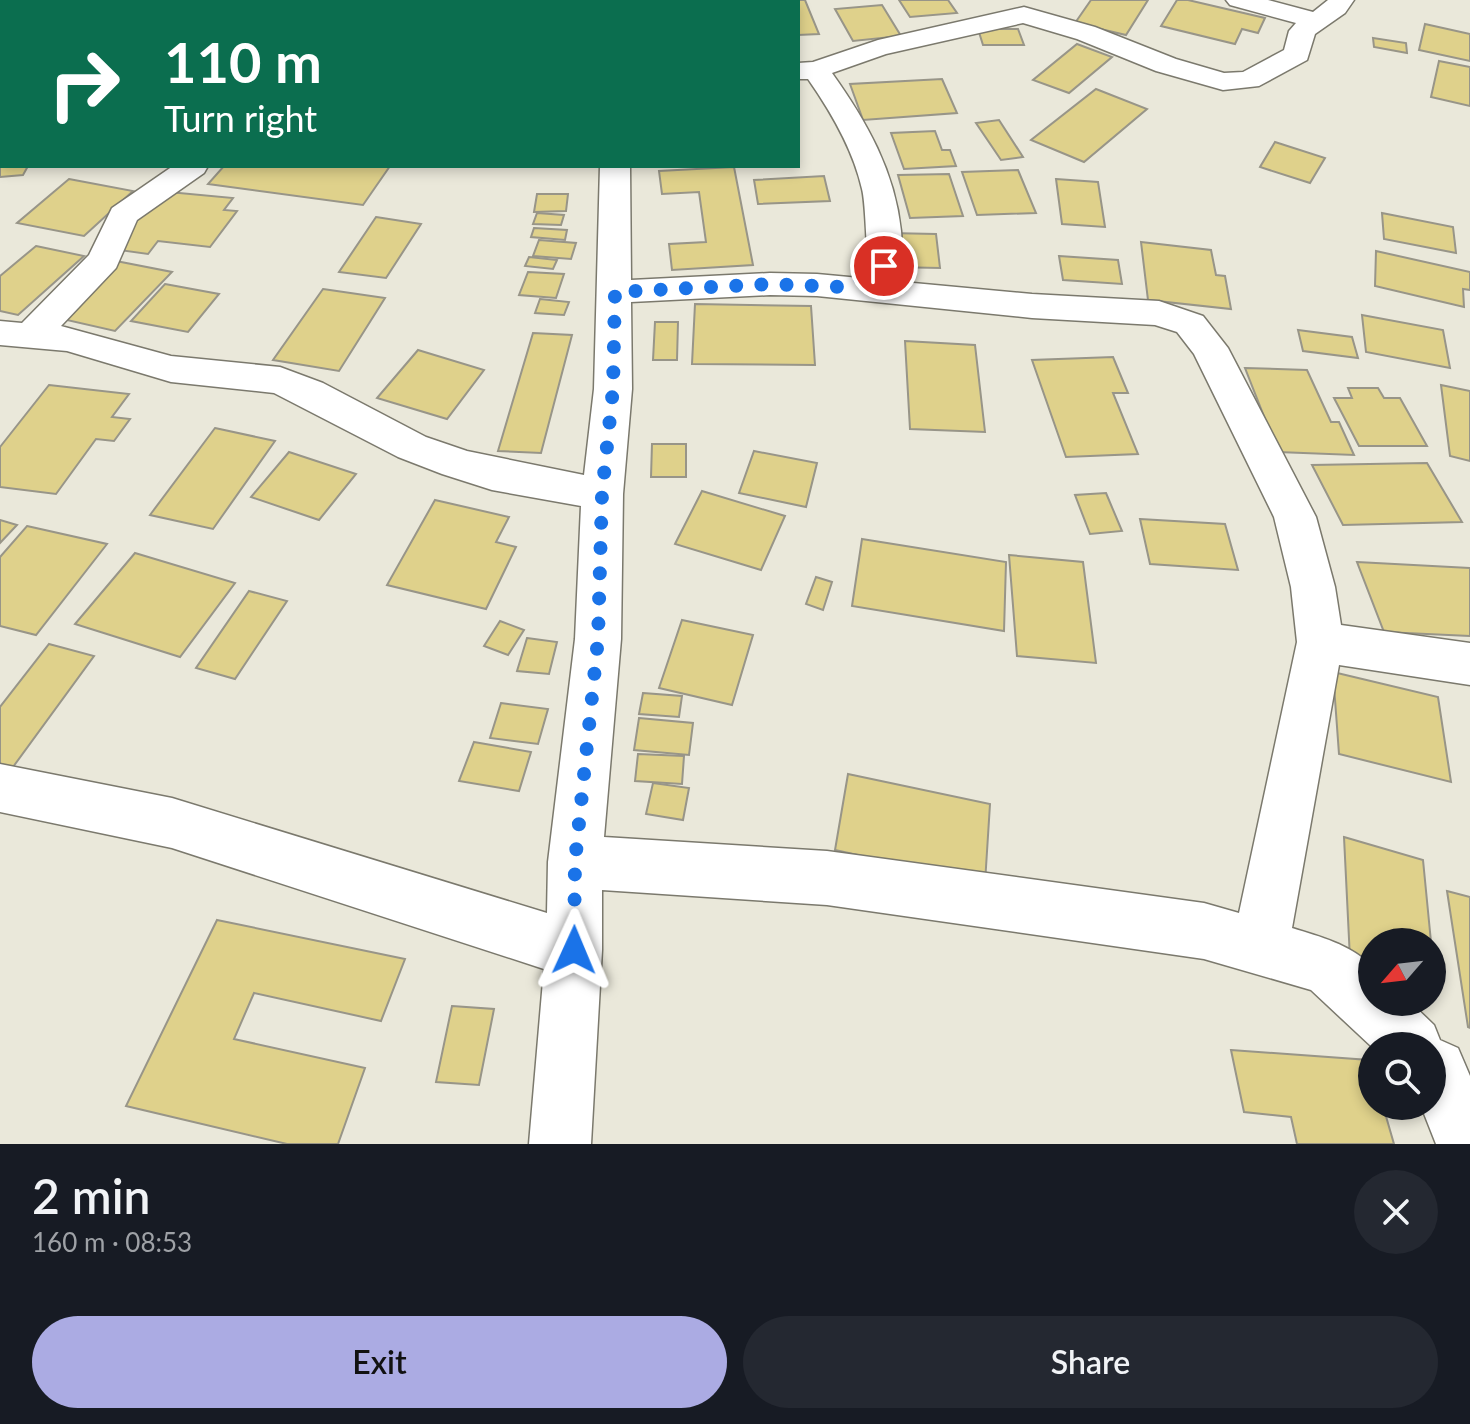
<!DOCTYPE html>
<meta charset="utf-8">
<style>
:root{--surface:#171b24;--page:#242831;--text:#f1f3f6;--muted:#9ea1a6;--accent:#ababe3}
body{margin:0;font-family:Lato,sans-serif;background:var(--page);color:var(--text);height:100vh;display:flex;flex-direction:column;font-size:30px;white-space:nowrap}
*{box-sizing:border-box;margin:0}
p{font-size:26px;color:var(--muted)}
.icon{flex:none;width:44px;height:44px;fill:none;stroke:currentColor;stroke-width:2;stroke-linecap:round;stroke-linejoin:round}
.map{position:relative;height:1144px;overflow:hidden}
.sheet{display:flex;flex-direction:column;background:var(--surface);flex:1}
.sheet>*{flex:none}
.hud{position:absolute;left:0px;top:0px;width:800px;height:168px;box-shadow:0 4px 12px #0003;background:#0b6e4f;color:#fff;overflow:hidden}
.needle{width:52px;rotate:242deg}
.tools{position:absolute;left:1358px;top:928px;display:grid;gap:16px}
.tools a{display:grid;place-items:center;width:88px;height:88px;border-radius:50%;background:var(--surface);box-shadow:0 4px 12px #0003;font-size:40px}
.pin{position:absolute;display:grid;place-items:center;width:68px;height:68px;color:#fff;margin:-34px;border:4px solid #fff;border-radius:50%;box-shadow:0 2px 8px #0007}
.me{position:absolute;width:88px;margin:-44px;rotate:1deg;stroke-linejoin:round;filter:drop-shadow(0 0 6px #0008)}
.turn{display:flex;align-items:center;gap:28px;height:168px;padding:0 32px;font-size:36px}
.turn .icon{width:104px;height:104px;stroke-width:2.5}
.turn b{display:block;font-size:56px;line-height:68px}
.round{display:grid;place-items:center;flex:none;width:84px;height:84px;border-radius:42px;background:var(--page)}
.summary{display:flex;align-items:center;justify-content:space-between;height:136px;padding:0 32px}
h1{font-size:48px;font-weight:600;line-height:60px}
.primary-button{display:flex;gap:16px;margin-top:auto;padding:16px 32px}
.primary-button a{flex:1;height:92px;border-radius:48px;background:var(--accent);color:#111;font-size:32px;font-weight:600;line-height:92px;text-align:center}
.primary-button a+a{background:var(--page);color:var(--text)}
.map>svg:first-child{display:block}
.building{fill:#dfd18b;stroke:#989588;stroke-width:2}
.lines{fill:none;stroke-linecap:round;stroke-linejoin:round}
.minor-casing{stroke:#7b796d;stroke-width:3}
.minor{fill:#fff;fill-rule:evenodd}
.route{stroke:#1a73e8;stroke-width:14;stroke-dasharray:0 25.2}
</style>
<div class="map">
<svg width="1470" height="1144" viewBox="0 0 1470 1144">
<rect width="100%" height="100%" fill="#eae8da"/>
<!-- building -->
<g class="building">
<rect x="649" y="0" width="87" height="2"/>
<polygon points="747,0 805,0 819,34 798,35 798,2"/>
<polygon points="899,0 948,0 957,13 910,17"/>
<polygon points="1091,0 1148,0 1126,35 1075,23"/>
<polygon points="1177,0 1188,0 1265,18 1258,33 1242,29 1235,44 1161,26"/>
<polygon points="882,5 901,36 853,41 835,9"/>
<polygon points="1425,24 1470,34 1470,61 1419,50"/>
<polygon points="978,29 1018,29 1024,45 983,45"/>
<polygon points="1373,38 1406,43 1407,53 1374,47"/>
<polygon points="1077,44 1112,57 1069,93 1033,80"/>
<polygon points="1439,61 1470,67 1470,106 1431,97"/>
<polygon points="942,79 957,113 863,120 850,84"/>
<polygon points="1096,89 1147,109 1084,162 1031,140"/>
<polygon points="999,120 1023,157 1001,160 976,123"/>
<polygon points="935,131 942,150 950,150 956,166 904,169 891,133"/>
<polygon points="0,141 2,166 28,166 23,175 0,177"/>
<polygon points="1275,142 1325,158 1310,183 1260,167"/>
<polygon points="224,166 390,166 363,205 208,184"/>
<polygon points="734,167 753,265 672,270 669,244 706,242 699,192 662,194 659,171"/>
<polygon points="1018,170 1036,213 977,215 962,172"/>
<polygon points="949,174 963,216 910,218 898,175"/>
<polygon points="824,176 830,201 758,204 754,180"/>
<polygon points="69,179 133,191 84,236 17,223"/>
<polygon points="1056,179 1098,182 1105,227 1062,224"/>
<polygon points="158,191 233,198 224,210 237,211 210,247 158,241 148,254 119,250 119,237"/>
<polygon points="537,194 568,194 566,211 534,212"/>
<polygon points="537,213 564,215 561,225 533,224"/>
<polygon points="1382,213 1453,227 1456,253 1384,239"/>
<polygon points="376,217 421,224 386,278 339,272"/>
<polygon points="534,228 567,230 565,240 531,237"/>
<polygon points="888,233 936,234 940,268 891,267"/>
<polygon points="539,240 576,243 571,259 533,256"/>
<polygon points="1141,242 1211,250 1216,275 1225,276 1231,309 1148,300"/>
<polygon points="36,246 84,256 18,315 0,311 0,276"/>
<polygon points="1376,251 1470,272 1470,290 1463,289 1464,307 1375,286"/>
<polygon points="1059,256 1118,260 1122,284 1063,280"/>
<polygon points="529,257 557,260 553,269 525,266"/>
<polygon points="116,261 172,272 115,331 58,318"/>
<polygon points="528,272 564,274 556,298 519,295"/>
<polygon points="165,284 219,294 188,332 131,321"/>
<polygon points="323,289 385,298 339,371 273,360"/>
<polygon points="540,299 569,302 564,315 535,313"/>
<polygon points="695,304 811,306 815,365 692,364"/>
<polygon points="1362,315 1443,330 1450,368 1366,352"/>
<polygon points="655,322 678,322 677,360 653,360"/>
<polygon points="1298,330 1352,337 1358,358 1303,351"/>
<polygon points="533,333 572,335 541,453 498,451"/>
<polygon points="905,341 975,345 985,432 910,429"/>
<polygon points="418,350 484,370 447,419 377,398"/>
<polygon points="1113,357 1128,393 1113,393 1138,454 1066,457 1032,360"/>
<polygon points="1245,368 1307,370 1331,422 1339,422 1354,455 1278,452"/>
<polygon points="49,385 129,394 112,417 130,419 114,441 96,439 56,494 0,487 0,447"/>
<polygon points="1441,385 1470,391 1470,461 1450,456"/>
<polygon points="1348,388 1378,388 1384,398 1400,398 1427,446 1359,446 1334,398 1352,398"/>
<polygon points="215,428 275,441 213,529 150,515"/>
<polygon points="652,444 686,444 686,477 651,477"/>
<polygon points="754,451 817,463 806,507 739,493"/>
<polygon points="289,452 356,474 319,520 251,497"/>
<polygon points="1427,463 1462,522 1343,525 1312,465"/>
<polygon points="702,491 785,516 761,570 675,544"/>
<polygon points="1106,493 1122,531 1090,534 1075,495"/>
<polygon points="435,500 509,517 496,542 516,547 486,609 387,585"/>
<polygon points="1140,519 1225,524 1238,570 1150,564"/>
<polygon points="0,520 17,525 0,543"/>
<polygon points="27,526 107,544 36,635 0,626 0,557"/>
<polygon points="862,539 1006,562 1004,631 852,606"/>
<polygon points="135,553 235,583 180,657 75,624"/>
<polygon points="1009,555 1083,562 1096,663 1017,656"/>
<polygon points="1357,562 1470,568 1470,636 1384,632"/>
<polygon points="816,577 832,582 823,610 806,604"/>
<polygon points="249,591 287,601 235,679 196,668"/>
<polygon points="682,620 753,635 732,705 659,688"/>
<polygon points="500,621 524,630 508,655 484,646"/>
<polygon points="527,638 557,642 549,674 517,671"/>
<polygon points="49,644 94,656 13,767 0,764 0,707"/>
<polygon points="1333,672 1438,697 1451,782 1339,754"/>
<polygon points="643,693 682,696 679,717 639,714"/>
<polygon points="501,703 548,709 538,744 490,738"/>
<polygon points="639,718 693,723 689,755 634,750"/>
<polygon points="474,742 531,752 519,791 459,781"/>
<polygon points="638,754 684,756 682,784 635,781"/>
<polygon points="848,774 990,804 985,883 835,850"/>
<polygon points="653,783 689,788 683,820 646,814"/>
<polygon points="1344,837 1423,860 1431,942 1372,942 1372,966 1350,959"/>
<polygon points="1447,891 1470,897 1470,1028 1468,1027"/>
<polygon points="217,920 405,959 381,1021 254,993 234,1039 365,1068 338,1144 287,1144 126,1106"/>
<polygon points="452,1006 494,1009 479,1085 436,1082"/>
<polygon points="1231,1050 1369,1060 1372,1106 1383,1106 1394,1144 1297,1144 1291,1117 1244,1112"/>
</g>
<g class="lines">
<defs>
<g id="minor">
<polygon points="302,0 328,0 301,2"/>
<rect x="587" y="0" width="26" height="2"/>
<path d="M1226 0H1268L1313 12 1328 0H1354L1345 13 1315 34 1307 60 1259 86 1223 90 1156 71 1077 39 1023 23 886 54 832 73C867 122 895 172 901 231 902 245 904 262 896 274L884 277 872 274C865 264 867 209 862 189 853 149 831 112 808 79H798V63L813 62 878 40 1024 7 1095 27 1176 59 1224 73 1243 72 1284 50 1289 31 1296 23 1230 5Z"/>
<path d="M173 166H208L204 173 137 220 116 268 61 326 171 356 280 367 323 383 426 437 467 451 584 475 594 389 600 166H630L631 280 770 273 817 274 1032 294 1159 301 1203 316 1228 348 1316 517 1335 587 1341 625 1470 643V685L1339 665 1292 928C1321 937 1349 944 1372 966V1002H1410L1434 1025 1440 1040 1458 1048 1470 1076V1144H1436L1421 1106H1432V1046L1372 1047 1311 990 1204 959 827 905 602 890V950L591 1144H529L544 969 172 848 0 812V764L172 798 547 913 548 862 575 639 581 506 492 490 442 474 398 457 274 393 171 382 67 351 0 345V321L22 323 89 255 112 208ZM770 295 817 296 1032 318 1155 325 1177 332 1194 354 1274 517 1291 587 1297 642 1239 913 1204 903 827 851 604 837 621 639 623 494 632 389 631 302Z"/>
</g>
</defs>
<!-- minor casing -->
<use href="#minor" class="minor-casing"/>
<!-- minor -->
<use href="#minor" class="minor"/>
</g>
<g class="lines">
<!-- route -->
<polyline class="route" points="574,950 575,862 598,639 602,494 613,389 615,292 770,284 842,287 884,266"/>
</g>
</svg>
<div class="tools">
<a><svg class="needle" viewBox="-14 -14 28 28"><path d="M0-13l5 13h-10z" fill="#e53935"/><path d="M0 13l5-13h-10z" fill="#9ea1a6"/></svg></a>
<a><svg class="icon" aria-label="search" viewBox="0 0 24 24"><circle cx="10" cy="10" r="6"/><path d="M15 15l6 6"/></svg></a>
</div>
<div class="pin" style="left:884px;top:266px;background:#d93025"><svg class="icon" aria-label="arrive" viewBox="0 0 24 24"><path d="M6 21V4h12l-3 4 3 4H6"/></svg></div>
<svg class="me" style="left:574px;top:950px" viewBox="-20 -20 40 40"><path d="M0-17L14 15 0 8-14 15z" fill="#1a73e8" stroke="#fff" stroke-width="4"/></svg>
<div class="hud">
<div class="turn"><svg class="icon" aria-label="right" viewBox="0 0 24 24"><path d="M7 20v-9h11M14 6l5 5-5 5"/></svg><div><b>110 m</b>Turn right</div></div>
</div>
</div>
<section class="sheet">
<div class="summary"><div><h1>2 min</h1><p>160 m · 08:53</p></div><a class="round"><svg class="icon" aria-label="close" viewBox="0 0 24 24"><path d="M6 6l12 12M18 6L6 18"/></svg></a></div>
<div class="primary-button"><a>Exit</a><a>Share</a></div>
</section>
